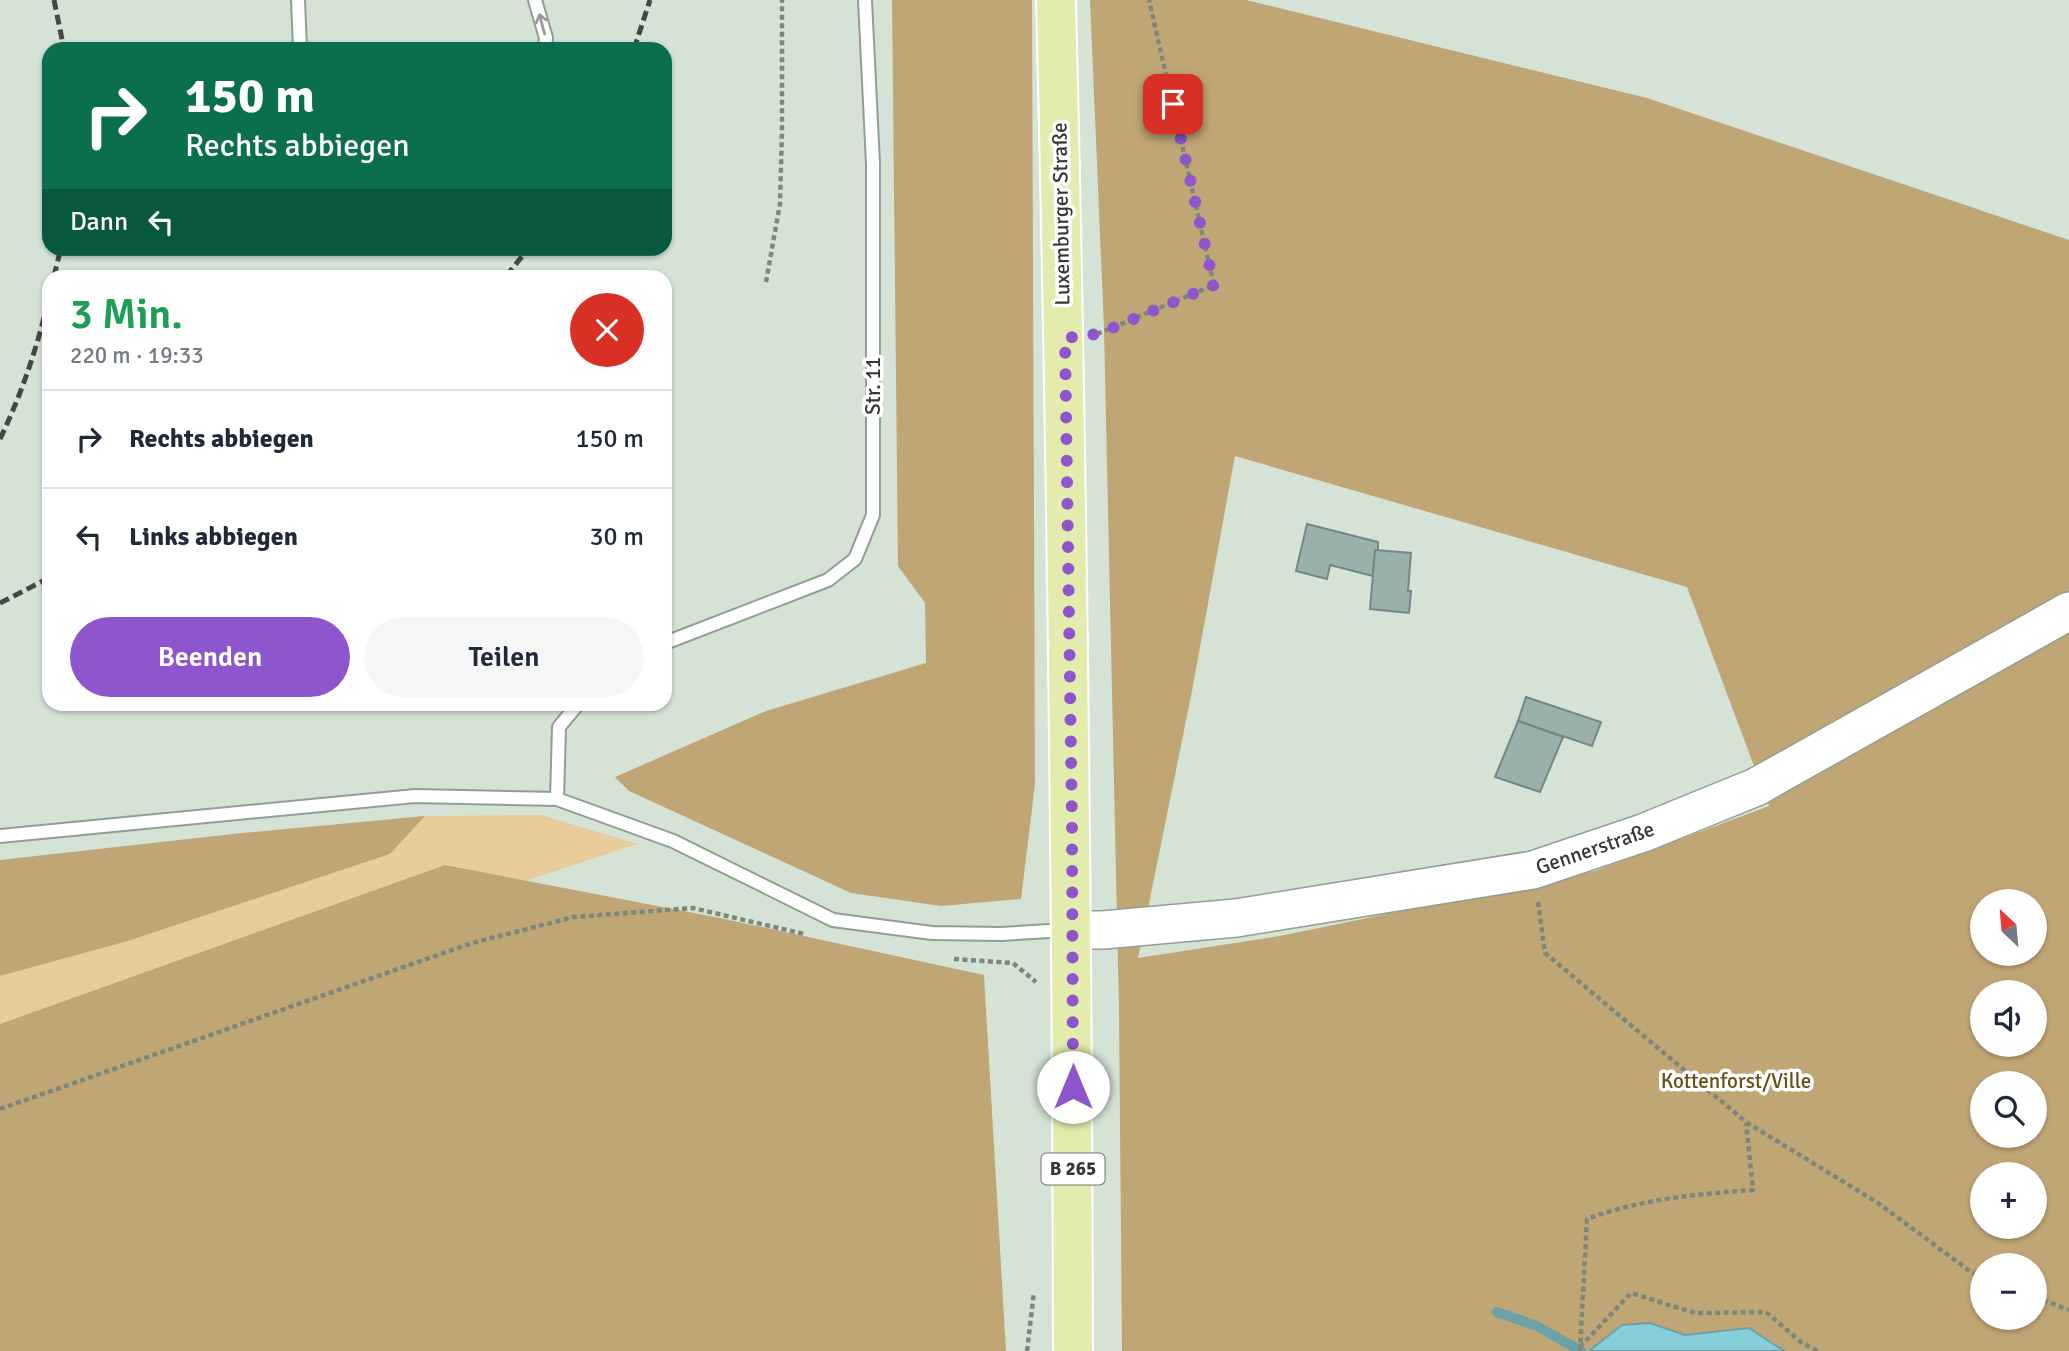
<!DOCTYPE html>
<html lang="de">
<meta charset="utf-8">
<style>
:root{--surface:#fff;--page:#f6f6f7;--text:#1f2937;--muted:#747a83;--line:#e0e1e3;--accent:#8e55cc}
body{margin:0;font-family:Signika,sans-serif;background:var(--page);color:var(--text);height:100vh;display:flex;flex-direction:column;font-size:26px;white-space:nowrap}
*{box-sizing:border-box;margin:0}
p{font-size:23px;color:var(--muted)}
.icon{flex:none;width:38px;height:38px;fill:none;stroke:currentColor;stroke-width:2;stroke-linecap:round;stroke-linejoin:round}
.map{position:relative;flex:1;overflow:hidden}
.details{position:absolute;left:42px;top:270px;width:630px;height:441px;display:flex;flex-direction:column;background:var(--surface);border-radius:21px;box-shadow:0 2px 5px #0004}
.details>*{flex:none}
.banner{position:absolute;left:42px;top:42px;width:630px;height:214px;border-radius:21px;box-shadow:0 2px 5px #0004;background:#0b6e4f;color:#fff;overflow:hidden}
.needle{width:46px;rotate:334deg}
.fabs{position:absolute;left:1970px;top:889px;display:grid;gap:14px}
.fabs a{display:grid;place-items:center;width:77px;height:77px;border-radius:50%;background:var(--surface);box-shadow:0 2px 5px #0004;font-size:35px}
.pin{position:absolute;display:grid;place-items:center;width:60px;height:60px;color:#fff;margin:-30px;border-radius:14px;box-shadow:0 4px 10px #0006}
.me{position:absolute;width:77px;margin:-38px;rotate:0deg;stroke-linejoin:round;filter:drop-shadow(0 0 5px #0008)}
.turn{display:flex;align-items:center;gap:24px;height:147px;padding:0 28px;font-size:32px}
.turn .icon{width:91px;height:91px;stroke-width:2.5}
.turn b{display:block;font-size:49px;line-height:60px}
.then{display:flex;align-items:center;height:66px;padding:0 28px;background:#0003;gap:14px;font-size:26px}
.round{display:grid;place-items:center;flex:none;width:74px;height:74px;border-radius:37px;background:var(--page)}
.headline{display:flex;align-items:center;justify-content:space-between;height:119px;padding:0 28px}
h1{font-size:42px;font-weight:600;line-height:52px;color:#1e9e55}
.primary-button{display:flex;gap:14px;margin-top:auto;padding:14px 28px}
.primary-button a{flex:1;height:80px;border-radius:42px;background:var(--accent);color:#fff;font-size:28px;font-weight:600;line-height:80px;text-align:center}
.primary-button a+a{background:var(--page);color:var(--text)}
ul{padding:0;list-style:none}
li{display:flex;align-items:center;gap:21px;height:98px;padding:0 28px;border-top:2px solid var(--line)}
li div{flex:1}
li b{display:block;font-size:26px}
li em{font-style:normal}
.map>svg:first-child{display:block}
.green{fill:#e8cd9a}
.forest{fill:#c0a674;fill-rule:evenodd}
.water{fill:#86ceda;stroke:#6da1a8;stroke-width:2}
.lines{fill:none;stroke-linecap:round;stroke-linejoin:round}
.stream{stroke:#6da1a8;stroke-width:10}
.building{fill:#9bb0ab;stroke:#748883;stroke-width:2}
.lane-casing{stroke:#919f92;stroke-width:16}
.secondary-casing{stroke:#919f92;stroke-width:40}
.primary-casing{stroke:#fff;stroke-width:42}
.path{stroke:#7d877e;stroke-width:4.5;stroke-dasharray:5 3.5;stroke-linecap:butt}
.lane{stroke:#fff;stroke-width:12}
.secondary{stroke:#fff;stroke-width:37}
.primary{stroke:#e4ecad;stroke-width:38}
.rail{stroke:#424943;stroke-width:5;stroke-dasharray:10 5;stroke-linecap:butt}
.oneway{stroke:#989c99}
.route{stroke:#8e55cc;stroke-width:12;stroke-dasharray:0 21.6}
.labels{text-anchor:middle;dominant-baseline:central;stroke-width:7;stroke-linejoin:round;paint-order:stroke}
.shield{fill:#fff;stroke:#707470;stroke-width:2}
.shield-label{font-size:19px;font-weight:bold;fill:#323833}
.street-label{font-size:21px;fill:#323833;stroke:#fff}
.park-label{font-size:21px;fill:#684e10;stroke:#fff}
</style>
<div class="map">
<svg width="2069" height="1351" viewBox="0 0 2069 1351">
<rect width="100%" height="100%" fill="#d4e3d5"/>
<!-- green -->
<polygon class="green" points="541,815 638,844 525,881 445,865 0,1024 0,976 128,941 390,854 425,816"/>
<!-- forest -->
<g class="forest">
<polygon points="892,0 1032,0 1035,784 1021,899 941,906 851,893 629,791 615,777 766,711 926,663 925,603 898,566"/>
<path d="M1090 0H1246L1647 98 2069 240V1351H1784L1749 1328 1685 1335 1650 1323 1621 1325 1589 1351H1122L1119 1011 1104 328ZM1235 456 1687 587 1769 806 1595 871 1280 936 1138 958 1192 691ZM1983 901H2035V954H1983ZM1983 992H2035V1045H1983ZM1983 1083H2035V1136H1983ZM1983 1174H2035V1227H1983ZM1983 1265H2035V1318H1983Z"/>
<polygon points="425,816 390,854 128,941 0,976 0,860 242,833"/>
<polygon points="445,865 720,918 984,975 1006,1351 0,1351 0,1024"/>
</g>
<!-- water -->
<polygon class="water" points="1650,1323 1685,1335 1749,1328 1784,1351 1589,1351 1622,1325"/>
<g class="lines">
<!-- stream -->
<polyline class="stream" points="1497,1312 1537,1326 1581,1351"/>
</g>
<!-- building -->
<g class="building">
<polygon points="1307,524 1378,542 1378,550 1375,550 1373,576 1330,565 1327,579 1296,571"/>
<polygon points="1375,550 1411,553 1408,591 1411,591 1409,613 1370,609"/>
<polygon points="1526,697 1601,722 1592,746 1518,721"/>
<polygon points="1518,721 1563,737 1540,792 1495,777"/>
</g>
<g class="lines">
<defs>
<g id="lane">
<polyline points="298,0 300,49"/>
<polyline points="535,0 546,38 545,49"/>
<polyline points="665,643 828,580 855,559 873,515 873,164 865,0"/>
<polyline points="557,799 559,727 578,704"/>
<polyline points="0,836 415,796 557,799 673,841 833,920 932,933 1001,934 1066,930"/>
</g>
<polyline id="secondary" points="1072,930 1103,930 1236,918 1533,870 1643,833 1756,787 2069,611"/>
<path id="primary" d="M1056 0C1067 450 1072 900 1073 1351"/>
</defs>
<!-- lane casing -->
<use href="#lane" class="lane-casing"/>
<!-- secondary casing -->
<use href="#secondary" class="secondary-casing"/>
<!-- primary casing -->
<use href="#primary" class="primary-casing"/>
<!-- path -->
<g class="path">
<polyline points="766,282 780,204 782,130 782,0"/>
<polyline points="1097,334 1214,285 1149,0"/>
<polyline points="1538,902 1545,953 1746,1122 1878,1203 1971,1272 1983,1277"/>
<polyline points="954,959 1013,963 1036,982"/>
<polyline points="0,1109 472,943 574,917 693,908 804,934"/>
<polyline points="2035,1297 2069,1310"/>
<polyline points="1580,1347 1631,1293 1695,1313 1766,1312 1802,1343 1818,1351"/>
<polyline points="1027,1351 1034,1292"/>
<path d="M1580 1351 1587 1219C1641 1199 1696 1194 1753 1190L1746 1123"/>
</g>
<!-- lane -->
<use href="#lane" class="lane"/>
<!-- secondary -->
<use href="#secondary" class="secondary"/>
<!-- primary -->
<use href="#primary" class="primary"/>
<!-- rail -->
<g class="rail">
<polyline points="54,0 64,49"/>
<polyline points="634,49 650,0"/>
<polyline points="54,276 61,248"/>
<polyline points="506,276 529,248"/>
<path d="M0 439C22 393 37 348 49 298"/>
<polyline points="0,603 49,578"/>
</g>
</g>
<!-- one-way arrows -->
<defs><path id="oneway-shaft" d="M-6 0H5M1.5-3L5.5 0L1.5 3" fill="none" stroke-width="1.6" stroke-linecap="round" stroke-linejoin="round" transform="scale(1.75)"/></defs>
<use class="oneway" href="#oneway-shaft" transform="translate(542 24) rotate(-105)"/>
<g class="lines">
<!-- route -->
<polyline class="route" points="1073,1087 1072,824 1065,338 1098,334 1214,285 1173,104"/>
</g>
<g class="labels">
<!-- shield labels -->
<rect class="shield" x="1041.5" y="1153.5" width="63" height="31" rx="5"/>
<g class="shield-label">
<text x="1073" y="1169">B 265</text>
</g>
<!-- street labels -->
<g class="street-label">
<text transform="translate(1061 214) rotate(-91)">Luxemburger Straße</text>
<text transform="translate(873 386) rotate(-90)">Str. 11</text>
<text transform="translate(1595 848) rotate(-19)">Gennerstraße</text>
</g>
<!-- park labels -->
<g class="park-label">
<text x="1736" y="1081">Kottenforst/Ville</text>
</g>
</g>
</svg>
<div class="fabs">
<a><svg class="needle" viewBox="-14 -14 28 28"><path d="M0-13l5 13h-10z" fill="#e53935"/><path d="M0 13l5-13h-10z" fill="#747a83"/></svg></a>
<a><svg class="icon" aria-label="sound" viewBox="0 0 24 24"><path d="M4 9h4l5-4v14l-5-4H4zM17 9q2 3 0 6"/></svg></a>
<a><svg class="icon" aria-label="search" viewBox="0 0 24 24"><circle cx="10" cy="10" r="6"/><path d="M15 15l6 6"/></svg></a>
<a>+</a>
<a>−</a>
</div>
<div class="pin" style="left:1173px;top:104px;background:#d93025"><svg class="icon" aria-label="arrive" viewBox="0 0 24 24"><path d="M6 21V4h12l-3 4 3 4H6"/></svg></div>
<svg class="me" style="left:1073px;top:1087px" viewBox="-20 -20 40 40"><circle r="19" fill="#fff"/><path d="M0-13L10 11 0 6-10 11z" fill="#8e55cc"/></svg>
<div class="banner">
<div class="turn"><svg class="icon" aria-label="right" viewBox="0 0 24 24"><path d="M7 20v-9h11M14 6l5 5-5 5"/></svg><div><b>150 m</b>Rechts abbiegen</div></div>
<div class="then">Dann<svg class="icon" aria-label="left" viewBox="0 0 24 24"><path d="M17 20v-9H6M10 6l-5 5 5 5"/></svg></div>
</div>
<section class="details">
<div class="headline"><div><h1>3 Min.</h1><p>220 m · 19:33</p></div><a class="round" style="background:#d93025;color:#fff"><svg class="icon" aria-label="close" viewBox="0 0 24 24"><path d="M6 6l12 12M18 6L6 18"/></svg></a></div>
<ul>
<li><svg class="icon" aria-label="right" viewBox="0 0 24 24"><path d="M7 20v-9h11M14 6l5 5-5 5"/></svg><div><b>Rechts abbiegen</b></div><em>150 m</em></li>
<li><svg class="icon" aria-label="left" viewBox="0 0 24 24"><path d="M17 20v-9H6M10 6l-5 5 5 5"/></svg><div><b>Links abbiegen</b></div><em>30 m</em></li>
</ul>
<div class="primary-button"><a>Beenden</a><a>Teilen</a></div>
</section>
</div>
